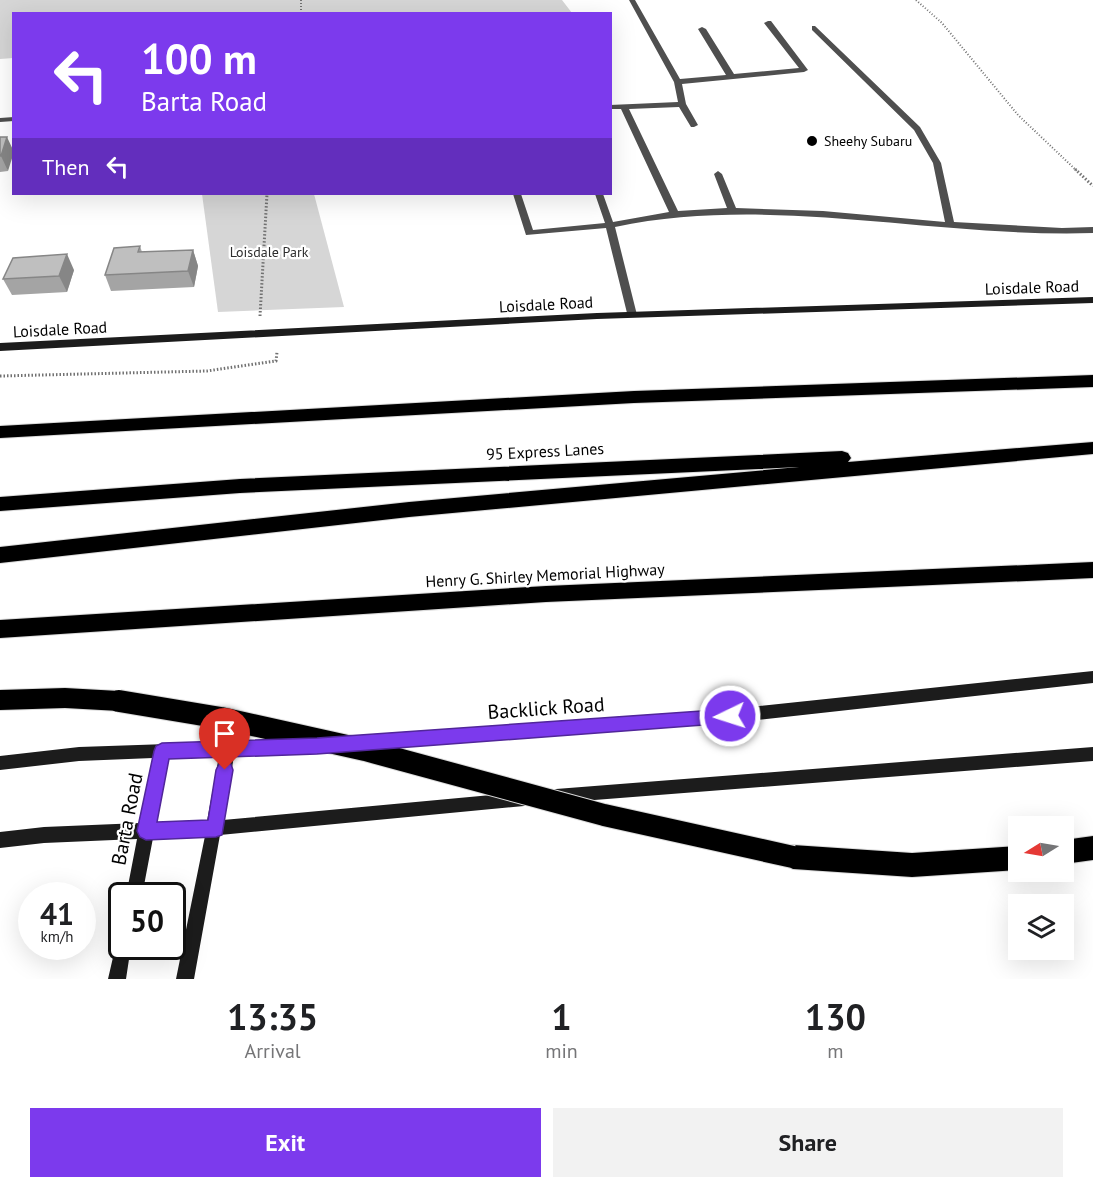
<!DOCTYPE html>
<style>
:root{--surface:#fff;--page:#f2f2f2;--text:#202124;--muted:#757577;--accent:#7c3aed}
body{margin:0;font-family:"PT Sans",sans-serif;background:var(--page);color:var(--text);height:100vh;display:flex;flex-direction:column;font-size:22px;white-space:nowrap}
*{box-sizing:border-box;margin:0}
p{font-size:20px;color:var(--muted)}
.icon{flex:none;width:33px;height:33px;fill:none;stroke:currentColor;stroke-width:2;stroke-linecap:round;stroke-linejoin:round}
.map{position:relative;height:979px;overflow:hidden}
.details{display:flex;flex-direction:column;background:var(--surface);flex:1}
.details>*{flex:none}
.guide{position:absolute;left:12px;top:12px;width:600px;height:183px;border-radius:0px;box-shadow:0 6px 24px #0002;background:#7c3aed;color:#fff;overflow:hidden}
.needle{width:39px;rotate:259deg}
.buttons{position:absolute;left:1008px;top:816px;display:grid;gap:12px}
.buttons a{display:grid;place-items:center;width:66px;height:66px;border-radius:0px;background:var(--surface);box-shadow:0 6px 24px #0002;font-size:30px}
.speed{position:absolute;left:18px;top:882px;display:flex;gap:12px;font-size:30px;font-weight:700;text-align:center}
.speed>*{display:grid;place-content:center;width:78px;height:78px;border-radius:50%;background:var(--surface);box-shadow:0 6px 24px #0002;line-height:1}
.speed small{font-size:15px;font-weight:400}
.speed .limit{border:3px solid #111;border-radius:9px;background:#fff;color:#111}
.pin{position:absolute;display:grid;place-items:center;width:51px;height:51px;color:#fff;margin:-62px -26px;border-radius:50% 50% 50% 0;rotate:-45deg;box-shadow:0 0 6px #0007}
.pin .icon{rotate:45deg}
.me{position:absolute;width:66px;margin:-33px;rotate:266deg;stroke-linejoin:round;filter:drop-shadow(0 0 4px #0008)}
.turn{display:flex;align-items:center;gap:21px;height:126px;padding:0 30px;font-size:27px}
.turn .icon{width:78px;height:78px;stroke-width:2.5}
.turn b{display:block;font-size:42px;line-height:51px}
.then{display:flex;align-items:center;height:57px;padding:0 30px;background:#0003;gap:12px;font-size:22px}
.eta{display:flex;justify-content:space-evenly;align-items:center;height:102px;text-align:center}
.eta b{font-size:36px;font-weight:800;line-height:42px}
.action{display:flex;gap:12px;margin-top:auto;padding:12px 30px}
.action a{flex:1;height:69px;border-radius:0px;background:var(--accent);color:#fff;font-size:24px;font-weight:800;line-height:69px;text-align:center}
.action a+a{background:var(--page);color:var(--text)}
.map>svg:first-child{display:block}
.green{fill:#d6d6d6}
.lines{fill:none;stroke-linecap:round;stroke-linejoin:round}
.highway-casing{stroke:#dbdbdb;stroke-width:2}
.path-far1{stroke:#717171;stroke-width:2;stroke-dasharray:1 2;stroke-linecap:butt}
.path{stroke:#717171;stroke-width:3;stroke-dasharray:1.5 2;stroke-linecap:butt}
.lane{fill:#4f4f4f;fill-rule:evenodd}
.street{fill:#4f4f4f;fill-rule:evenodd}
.secondary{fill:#1c1c1c;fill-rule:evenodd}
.highway{fill:#000;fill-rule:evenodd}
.highway-bridge-casing{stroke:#dbdbdb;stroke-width:24;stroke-linecap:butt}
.highway-bridge{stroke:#000;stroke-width:22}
.wall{fill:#a4a4a4}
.shaded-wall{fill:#868686}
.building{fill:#bfbfbf;stroke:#868686;stroke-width:1.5}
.route{fill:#7c3aed;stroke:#51269a;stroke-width:1.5}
.poi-dot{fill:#000;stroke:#fff;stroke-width:2}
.labels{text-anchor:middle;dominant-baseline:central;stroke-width:4.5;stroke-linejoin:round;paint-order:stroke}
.far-poi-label{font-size:14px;fill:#000;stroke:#fff;text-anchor:start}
.far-park-label{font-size:14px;fill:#2d2d2d;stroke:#fff}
.street-label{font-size:16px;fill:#000;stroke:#fff}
.near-street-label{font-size:20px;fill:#000;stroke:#fff}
</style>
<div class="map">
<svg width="1093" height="979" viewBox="0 0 1093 979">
<rect width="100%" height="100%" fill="#fff"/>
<!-- green -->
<g class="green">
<polygon points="0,0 562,0 572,13 14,14 13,58 0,59"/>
<polygon points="202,194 314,194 344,307 218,312"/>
</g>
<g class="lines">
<defs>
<g id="highway">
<polygon points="1093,375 1093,387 634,403 0,438 0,426 634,391"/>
<polygon points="1093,442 1093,454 409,517 0,563 0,547 409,502 799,467 240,493 0,511 0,497 240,479 842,451 848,453 851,458 848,462"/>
<polygon points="1093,562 1093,578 546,602 0,638 0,620 546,586"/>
<polygon points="65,688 119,691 127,694 130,701 127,708 119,711 65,708 0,710 0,690"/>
<polygon points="1093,836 1093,860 1064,864 1064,840"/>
<polygon points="793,845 912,853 1018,846 1018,870 912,877 793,869 785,865 781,857 785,849"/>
</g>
</defs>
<!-- highway casing -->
<use href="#highway" class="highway-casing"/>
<!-- path-far1 -->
<g class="path-far1">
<polyline points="301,0 301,14"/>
<polyline points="916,0 942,23 1018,115 1077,171"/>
</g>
<!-- path -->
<g class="path">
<polyline points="1075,169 1093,186"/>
<polyline points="260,316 267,194"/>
<polyline points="0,376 207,371 276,361 277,352"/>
</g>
<!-- lane -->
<path class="lane" d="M629 0H635L680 79 726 75 698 29 702 27 706 29 734 74 799 68 764 23 768 21H771L808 70 804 72 682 84 686 104 698 125 694 127H691L679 107 629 109 678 211 727 208 714 174 718 171 722 174 736 208 823 211 945 222 933 163 914 130 812 30V26H815L920 127 941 163 954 222 1062 228 1093 227V233C932 238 773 194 615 227L637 315 636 317H628L606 228 526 235 513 194H521L533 230 605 223 595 194H603L613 222 669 212 621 109H610V105L678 102 674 82Z"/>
<!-- street -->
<polygon class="street" points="14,117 14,121 0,122 0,118"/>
<!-- secondary -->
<g class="secondary">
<polygon points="1093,297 1093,303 597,319 0,351 0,343 597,313"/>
<polygon points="1093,671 1093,683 730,723 360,750 355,748 353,743 355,738 360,736 730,709"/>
<path d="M313 739 318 741 320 746 318 751 313 753 234 756 223 820 524 792 529 794 532 799 529 804 524 806 220 835 194 979H176L205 836 153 838 142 896H126L137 839 44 843 0 848V832L44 827 140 823 153 758 79 761 0 770V756L79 747ZM219 756 207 821 156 823 168 758Z"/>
<polygon points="1093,747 1093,761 556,803 551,801 548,796 551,791 556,789"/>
<polygon points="122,938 122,946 131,946 126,979 108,979 117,940"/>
</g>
<!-- highway -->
<use href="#highway" class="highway"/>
<defs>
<polyline id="highway-bridge" points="119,701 221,718 365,750 604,815 793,857"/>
</defs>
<!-- highway-bridge casing -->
<use href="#highway-bridge" class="highway-bridge-casing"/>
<!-- highway-bridge -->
<use href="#highway-bridge" class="highway-bridge"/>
</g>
<!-- wall -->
<g class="wall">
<polygon points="0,137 8,171 0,172"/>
<polygon points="140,246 142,252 193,250 198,266 194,287 111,291 105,275"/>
<polygon points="74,270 67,292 12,295 3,279"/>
</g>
<!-- shaded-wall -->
<g class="shaded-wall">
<polygon points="7,137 14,152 8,171 1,156"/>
<polygon points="193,250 198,266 194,287 188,271"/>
<polygon points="67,254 74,270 67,292 59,276"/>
</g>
<!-- building -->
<g class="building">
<polygon points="0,137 7,137 1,156 0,156"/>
<polygon points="140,246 138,252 193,250 188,271 105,275 114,248"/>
<polygon points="67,254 59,276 3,279 13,258"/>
</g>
<!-- route -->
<polygon class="route" points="730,709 736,711 738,716 736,721 730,723 317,754 169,759 157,822 208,820 216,770 219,764 225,762 231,764 233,770 222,835 216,837 146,840 140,837 137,831 154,751 156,746 162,743 317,738"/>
<!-- markers -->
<circle class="poi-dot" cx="812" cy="141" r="6"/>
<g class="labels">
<!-- far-poi labels -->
<g class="far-poi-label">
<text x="824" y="141">Sheehy Subaru</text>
</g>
<!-- far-park labels -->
<g class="far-park-label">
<text x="269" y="252">Loisdale Park</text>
</g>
<!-- street labels -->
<g class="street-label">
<text transform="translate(1032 287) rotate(-2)">Loisdale Road</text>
<text transform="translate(546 304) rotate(-3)">Loisdale Road</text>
<text transform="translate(60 329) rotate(-3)">Loisdale Road</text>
<text transform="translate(545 451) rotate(-3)">95 Express Lanes</text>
<text transform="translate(545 575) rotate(-3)">Henry G. Shirley Memorial Highway</text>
</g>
<!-- near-street labels -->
<g class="near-street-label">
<text transform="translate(546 708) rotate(-4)">Backlick Road</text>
<text transform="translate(127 819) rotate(-79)">Barta Road</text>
</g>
</g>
</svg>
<div class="buttons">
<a><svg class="needle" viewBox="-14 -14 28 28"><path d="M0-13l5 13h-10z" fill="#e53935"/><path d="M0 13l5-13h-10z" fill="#757577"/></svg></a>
<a><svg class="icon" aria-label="layers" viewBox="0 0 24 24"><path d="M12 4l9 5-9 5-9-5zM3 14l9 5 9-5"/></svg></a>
</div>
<div class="speed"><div>41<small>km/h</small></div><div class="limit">50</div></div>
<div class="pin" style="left:225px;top:770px;background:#d93025"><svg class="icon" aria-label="arrive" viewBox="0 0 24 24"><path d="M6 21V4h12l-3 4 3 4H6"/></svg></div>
<svg class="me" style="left:730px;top:716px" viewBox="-20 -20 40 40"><circle r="17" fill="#7c3aed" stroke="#fff" stroke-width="3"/><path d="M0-11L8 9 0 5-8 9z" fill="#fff"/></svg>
<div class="guide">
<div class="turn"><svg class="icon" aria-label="left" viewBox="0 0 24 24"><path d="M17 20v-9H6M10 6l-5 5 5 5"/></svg><div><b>100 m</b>Barta Road</div></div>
<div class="then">Then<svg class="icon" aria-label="left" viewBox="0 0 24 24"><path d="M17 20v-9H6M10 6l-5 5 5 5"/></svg></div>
</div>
</div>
<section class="details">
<div class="eta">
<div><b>13:35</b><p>Arrival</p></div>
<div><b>1</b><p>min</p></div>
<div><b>130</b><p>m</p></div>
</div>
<div class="action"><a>Exit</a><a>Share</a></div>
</section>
